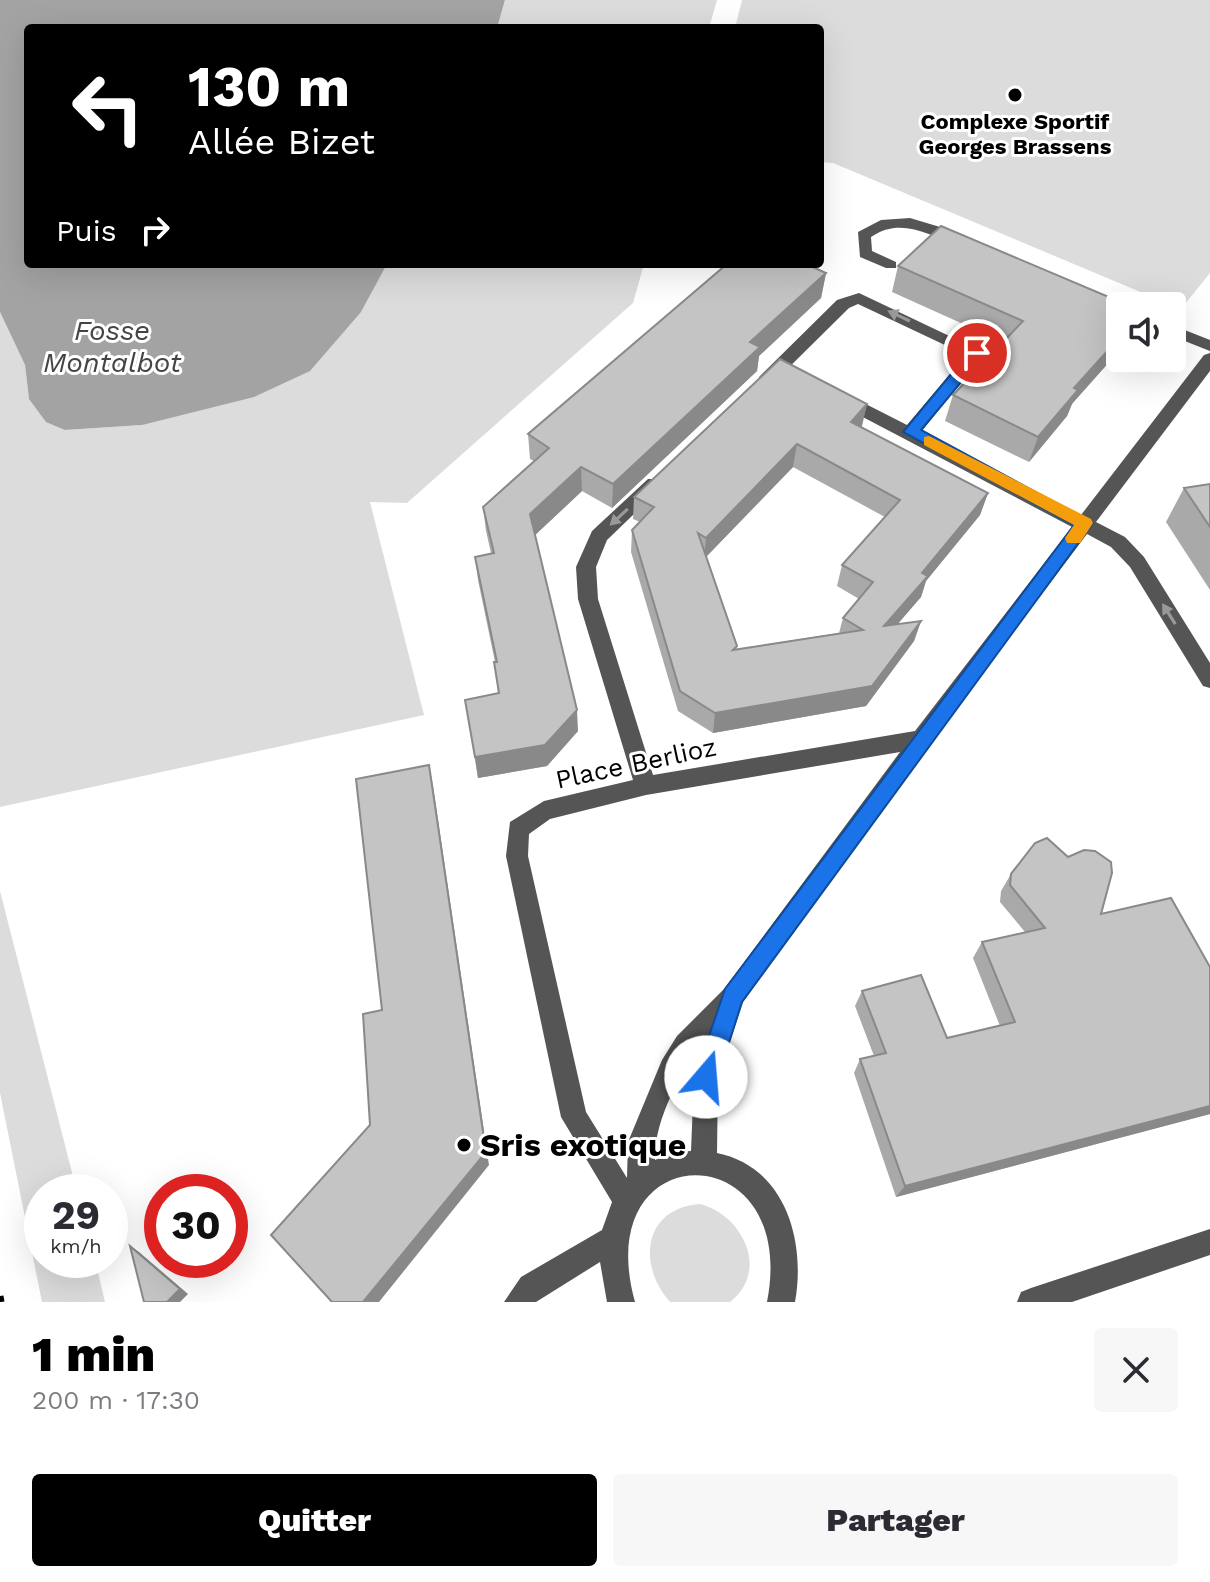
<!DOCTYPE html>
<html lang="fr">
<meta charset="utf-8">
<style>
:root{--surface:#fff;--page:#f7f7f7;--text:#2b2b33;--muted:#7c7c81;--accent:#000}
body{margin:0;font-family:"Work Sans",sans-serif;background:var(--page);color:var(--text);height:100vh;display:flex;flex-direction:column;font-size:30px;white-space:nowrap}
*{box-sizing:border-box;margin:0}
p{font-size:26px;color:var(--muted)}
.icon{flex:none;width:44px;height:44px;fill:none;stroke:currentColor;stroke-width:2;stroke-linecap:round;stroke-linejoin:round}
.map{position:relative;height:1302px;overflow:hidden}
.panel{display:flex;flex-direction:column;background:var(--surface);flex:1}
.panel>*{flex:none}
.hud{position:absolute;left:24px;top:24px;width:800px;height:244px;border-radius:8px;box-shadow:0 8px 32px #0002;background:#000;color:#fff;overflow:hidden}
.tools{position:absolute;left:1106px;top:292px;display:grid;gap:16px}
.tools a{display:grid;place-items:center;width:80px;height:80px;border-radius:8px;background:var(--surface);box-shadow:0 8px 32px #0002;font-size:40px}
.speed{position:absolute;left:24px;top:1174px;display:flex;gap:16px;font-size:40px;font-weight:700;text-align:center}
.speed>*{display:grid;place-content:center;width:104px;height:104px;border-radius:50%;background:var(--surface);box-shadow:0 8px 32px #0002;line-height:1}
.speed small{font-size:20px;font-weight:400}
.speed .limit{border:12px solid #d22;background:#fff;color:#111}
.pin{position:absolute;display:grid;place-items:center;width:68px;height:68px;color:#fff;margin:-34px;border:4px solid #fff;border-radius:50%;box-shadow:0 2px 8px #0007}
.me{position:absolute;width:88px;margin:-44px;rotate:18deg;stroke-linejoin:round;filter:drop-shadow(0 0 6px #0008)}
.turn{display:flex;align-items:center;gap:28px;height:168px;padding:0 32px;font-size:36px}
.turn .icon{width:104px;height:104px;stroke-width:2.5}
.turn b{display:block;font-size:56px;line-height:68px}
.then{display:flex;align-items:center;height:76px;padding:0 32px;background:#0003;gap:16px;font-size:30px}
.round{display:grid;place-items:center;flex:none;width:84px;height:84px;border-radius:8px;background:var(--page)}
.headline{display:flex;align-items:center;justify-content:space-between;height:136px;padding:0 32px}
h1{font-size:48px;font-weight:800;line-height:60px;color:var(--accent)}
.cta{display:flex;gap:16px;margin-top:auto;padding:16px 32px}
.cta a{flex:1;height:92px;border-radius:8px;background:var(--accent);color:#fff;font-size:32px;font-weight:800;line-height:92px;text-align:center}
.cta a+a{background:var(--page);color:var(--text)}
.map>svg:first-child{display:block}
.green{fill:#dcdcdc}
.water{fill:#a3a3a3}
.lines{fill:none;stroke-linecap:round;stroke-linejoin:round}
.minor{fill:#555;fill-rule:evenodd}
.rail{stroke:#000;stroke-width:7;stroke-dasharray:14 5 2 5;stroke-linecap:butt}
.wall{fill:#a9a9a9;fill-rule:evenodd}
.shaded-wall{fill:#898989}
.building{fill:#c4c4c4;stroke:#898989;stroke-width:2;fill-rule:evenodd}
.oneway{fill:#999}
.route{fill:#1a73e8;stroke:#114b97;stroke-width:2}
.slow{fill:#f59e0b}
.poi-dot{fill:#000;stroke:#fff;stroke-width:3}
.labels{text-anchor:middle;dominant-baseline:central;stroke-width:6;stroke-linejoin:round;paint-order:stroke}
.far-poi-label{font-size:22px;font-weight:bold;fill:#000;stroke:#fff}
.street-label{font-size:26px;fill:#000;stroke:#fff}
.water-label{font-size:28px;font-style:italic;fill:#444;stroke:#fff}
.near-poi-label{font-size:32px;font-weight:bold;fill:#000;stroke:#fff;text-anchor:start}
</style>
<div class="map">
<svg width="1210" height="1302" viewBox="0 0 1210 1302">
<rect width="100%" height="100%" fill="#fff"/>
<!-- green -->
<g class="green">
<polygon points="505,0 717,0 709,28 497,28"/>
<polygon points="742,0 1210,0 1210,273 1181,309 833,163 820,162 820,28 735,28"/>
<polygon points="387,264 644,264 633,303 407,503 370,502 424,715 0,807 0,312 25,365 29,399 65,430 142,425 361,312"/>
<polygon points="0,891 77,1192 42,1192 42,1260 95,1260 105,1302 42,1302 0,1093"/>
<path d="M700 1204C741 1214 771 1270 730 1302H670C637 1265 643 1208 700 1204Z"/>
</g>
<!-- water -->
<polygon class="water" points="0,0 505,0 497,28 28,28 28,264 387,264 361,312 310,371 254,397 142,425 65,430 46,422 29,399 25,365 0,312"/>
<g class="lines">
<!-- minor -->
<g class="minor">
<path d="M910 218 940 227 967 240 959 245C928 236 902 216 871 237L872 251 896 262V268H886L860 257 858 232 881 220Z"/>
<path d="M859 293 985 353 921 432 1081 515 1204 355 1210 353V371L1096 522 1125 537 1144 557 1210 663V688L1203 686 1130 567 1111 547 1087 534 928 745 743 1002 718 1077 717 1153C786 1167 806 1242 795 1302H767C800 1133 588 1133 635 1302H607L600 1262 536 1302H504L521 1277 602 1230 612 1202 561 1117 506 856 510 822 544 801 633 780 578 599 576 567 592 531 648 479H660L663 484 660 489 607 540 596 567 598 599 653 775 915 731 1072 527 838 404 835 400 838 396H850L907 425 966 355 858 304 849 308 771 385H759V377L837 300ZM900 752 725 988 677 1036 662 1060 628 1142 627 1178 586 1112 528 856 529 834 550 819 646 795ZM705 1042 694 1077 691 1151 676 1152 655 1160C653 1124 681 1068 705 1042Z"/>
<polygon points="1172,325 1210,340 1210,351 1172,336"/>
<polygon points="1210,1229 1210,1255 1072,1302 1017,1302 1021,1292 1031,1288"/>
</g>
<!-- rail -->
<polyline class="rail" points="0,1296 1,1302"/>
</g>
<!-- wall -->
<g class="wall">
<polygon points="898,266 1130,306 1072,404 1067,416 1029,462 945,421 953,395 1003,342 892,292"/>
<polygon points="826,273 821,298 759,356 757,371 612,508 582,491 535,535 578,731 547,766 478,778 465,700 498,693 495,662 478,580 475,557 491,553 486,531 483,507 534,461 530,459 528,434"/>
<path d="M867 404 861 427 988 493 980 515 926 581 921 597 897 624 921 621 914 641 866 706 713 733 678 711 631 552 632 530 640 522 633 519 634 497ZM793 467 885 517 842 565 837 586 859 599 843 618 839 633 736 649 737 646 706 557Z"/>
<polygon points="1210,484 1210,590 1166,522 1184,488"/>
<polygon points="1011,874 1101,914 1210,967 1210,1114 896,1197 854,1073 860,1059 874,1056 855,1006 862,991 947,1038 1000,1026 973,958 982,942 1025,932 1000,902 1001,891"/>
</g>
<!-- shaded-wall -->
<g class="shaded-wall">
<polygon points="826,273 821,298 759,356 757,371 612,508 613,484 750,342"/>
<polygon points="1120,337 1120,350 1072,404 1067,416 1029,462 1038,437 1074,388"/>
<polygon points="867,404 862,426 846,444 851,422"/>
<polygon points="797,444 793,467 704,559 706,538"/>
<polygon points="581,467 582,491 532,538 530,514"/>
<polygon points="988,493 980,515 926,581 921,597 878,647 884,626 922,573"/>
<polygon points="921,621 914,641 866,706 713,733 715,713"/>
<polygon points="577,710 578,731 547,766 478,778 475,757"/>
<polygon points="429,765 433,786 489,1165 379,1302 363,1302"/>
<polygon points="1210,1106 1210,1114 896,1197 905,1186"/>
<polygon points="130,1246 139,1252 188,1294 180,1302 167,1302"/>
</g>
<!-- building -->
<g class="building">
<polygon points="941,226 1130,306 1120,306 1120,337 1074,388 1078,390 1038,437 953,395 1023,321 898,266"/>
<polygon points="727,264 806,264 826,273 750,342 760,347 613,484 581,467 530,514 577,710 545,745 475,757 465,700 499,693 494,662 497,662 475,557 494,553 483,507 549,448 528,434"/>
<path d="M780 359 867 404 851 422 988 493 922 573 928 576 884 626 921 621 872 686 715 713 680 691 632 530 654 507 634 497ZM797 444 900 500 842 565 873 582 843 618 863 630 733 650 737 646 698 533 706 538Z"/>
<polygon points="1210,484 1210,527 1184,488"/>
<polygon points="429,765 486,1152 363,1302 332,1302 271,1235 370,1125 363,1014 382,1010 356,779"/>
<polygon points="1047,838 1068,857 1084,850 1095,851 1111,862 1112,873 1101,914 1171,898 1210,967 1210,1106 905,1186 860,1059 886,1053 862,991 921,975 947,1038 1015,1022 982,942 1045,928 1010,885 1011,874 1035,843"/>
<polygon points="130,1246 180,1289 167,1302 144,1302"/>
</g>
<!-- one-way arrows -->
<defs><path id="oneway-solid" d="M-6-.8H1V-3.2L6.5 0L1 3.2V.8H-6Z" transform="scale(2)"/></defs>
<g class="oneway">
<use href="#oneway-solid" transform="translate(899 316) rotate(-155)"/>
<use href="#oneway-solid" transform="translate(619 517) rotate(137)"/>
<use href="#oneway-solid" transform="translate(1169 614) rotate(-122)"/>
</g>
<!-- route -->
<polygon class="route" points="977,348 983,349 983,356 921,430 1093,523 742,1002 718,1077 714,1085 706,1088 698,1085 695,1077 725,989 1074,525 903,432 972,349"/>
<!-- slow -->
<polygon class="slow" points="929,436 1091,519 1093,523 1080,543 1067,543 1065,538 1074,525 924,445 924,437"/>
<!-- markers -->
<g class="poi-dot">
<circle cx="1015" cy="95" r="8"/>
<circle cx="464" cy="1145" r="8"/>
</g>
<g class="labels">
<!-- far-poi labels -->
<g class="far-poi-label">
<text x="1015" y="121">Complexe Sportif<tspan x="1015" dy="25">Georges Brassens</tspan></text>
</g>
<!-- street labels -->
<g class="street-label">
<text transform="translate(636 763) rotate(-12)">Place Berlioz</text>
</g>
<!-- water labels -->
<g class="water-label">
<text x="112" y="330">Fosse<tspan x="112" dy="32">Montalbot</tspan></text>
</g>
<!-- near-poi labels -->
<g class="near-poi-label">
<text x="480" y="1145">Sris exotique</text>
</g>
</g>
</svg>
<div class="tools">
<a><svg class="icon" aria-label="sound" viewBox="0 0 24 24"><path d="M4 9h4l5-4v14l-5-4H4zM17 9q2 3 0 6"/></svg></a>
</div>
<div class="speed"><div>29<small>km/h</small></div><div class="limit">30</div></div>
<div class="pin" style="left:977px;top:353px;background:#d93025"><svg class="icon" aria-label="arrive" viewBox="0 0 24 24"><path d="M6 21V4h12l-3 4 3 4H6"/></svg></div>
<svg class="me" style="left:706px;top:1077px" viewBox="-20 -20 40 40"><circle r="19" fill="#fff"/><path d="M0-13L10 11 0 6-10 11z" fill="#1a73e8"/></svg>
<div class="hud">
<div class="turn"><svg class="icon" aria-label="left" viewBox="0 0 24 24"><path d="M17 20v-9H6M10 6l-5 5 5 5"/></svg><div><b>130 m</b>Allée Bizet</div></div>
<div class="then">Puis<svg class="icon" aria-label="right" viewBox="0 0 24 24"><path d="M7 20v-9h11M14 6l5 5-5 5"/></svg></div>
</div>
</div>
<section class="panel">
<div class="headline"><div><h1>1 min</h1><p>200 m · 17:30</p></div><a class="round"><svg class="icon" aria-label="close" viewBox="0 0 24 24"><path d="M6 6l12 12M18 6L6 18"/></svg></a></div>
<div class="cta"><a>Quitter</a><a>Partager</a></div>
</section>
